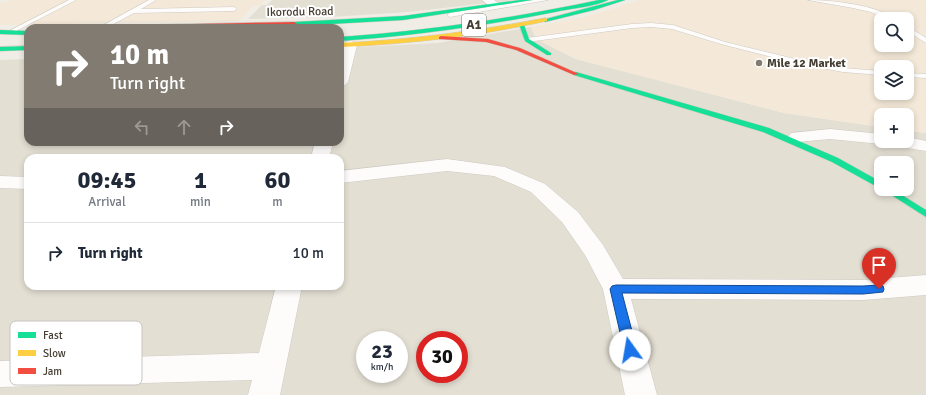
<!DOCTYPE html>
<meta charset="utf-8">
<style>
:root{--surface:#fff;--page:#f6f6f7;--text:#1f2937;--muted:#747a83;--line:#e0e1e3}
body{margin:0;font-family:Signika,sans-serif;background:var(--page);color:var(--text);height:100vh;display:flex;flex-direction:column;font-size:15px;white-space:nowrap}
*{box-sizing:border-box;margin:0}
p{font-size:13px;color:var(--muted)}
.icon{flex:none;width:22px;height:22px;fill:none;stroke:currentColor;stroke-width:2;stroke-linecap:round;stroke-linejoin:round}
.map{position:relative;flex:1;overflow:hidden}
.panel{position:absolute;left:24px;top:154px;width:320px;height:136px;display:flex;flex-direction:column;background:var(--surface);border-radius:12px;box-shadow:0 2px 6px #0003}
.panel>*{flex:none}
.top-card{position:absolute;left:24px;top:24px;width:320px;height:122px;border-radius:12px;box-shadow:0 2px 6px #0003;background:#817b72;color:#fff;overflow:hidden}
.controls{position:absolute;left:874px;top:12px;display:grid;gap:8px}
.controls a{display:grid;place-items:center;width:40px;height:40px;border-radius:8px;background:var(--surface);box-shadow:0 2px 6px #0003;font-size:20px}
.speed{position:absolute;left:356px;top:331px;display:flex;gap:8px;font-size:20px;font-weight:700;text-align:center}
.speed>*{display:grid;place-content:center;width:52px;height:52px;border-radius:50%;background:var(--surface);box-shadow:0 2px 6px #0003;line-height:1}
.speed small{font-size:10px;font-weight:400}
.speed .limit{border:6px solid #d22;background:#fff;color:#111}
.pin{position:absolute;display:grid;place-items:center;width:34px;height:34px;color:#fff;margin:-41px -17px;border-radius:50% 50% 50% 0;rotate:-45deg;box-shadow:0 0 4px #0007}
.pin .icon{rotate:45deg}
.me{position:absolute;width:44px;margin:-22px;rotate:347deg;stroke-linejoin:round;filter:drop-shadow(0 0 3px #0008)}
.turn{display:flex;align-items:center;gap:14px;height:84px;padding:0 20px;font-size:18px}
.turn .icon{width:52px;height:52px;stroke-width:2.5}
.turn b{display:block;font-size:28px;line-height:34px}
.lanes{display:flex;align-items:center;height:38px;padding:0 20px;background:#0003;justify-content:center;gap:20px;direction:ltr}
.lanes .off{opacity:.35}
.eta{display:flex;justify-content:space-evenly;align-items:center;height:68px;text-align:center}
.eta b{font-size:24px;font-weight:800;line-height:28px}
ul{padding:0;list-style:none}
li{display:flex;align-items:center;gap:12px;height:60px;padding:0 20px;border-top:1px solid var(--line)}
li div{flex:1}
li b{display:block;font-size:15px}
li em{font-style:normal}
.map>svg:first-child{display:block}
.residential{fill:#e4dfd3;fill-rule:evenodd}
.commercial{fill:#f4e9d8;fill-rule:evenodd}
.lines{fill:none;stroke-linecap:round;stroke-linejoin:round}
.lane-casing{stroke:#cecac4;stroke-width:1}
.street-casing{stroke:#cecac4;stroke-width:1}
.fast-casing{stroke:#cfcabd;stroke-width:1}
.slow-casing{stroke:#cfcabd;stroke-width:1}
.jam-casing{stroke:#cfcabd;stroke-width:1}
.lane{fill:#fdfcfb;fill-rule:evenodd}
.street{fill:#fdfcfb;fill-rule:evenodd}
.fast{fill:#16e098;fill-rule:evenodd}
.slow{fill:#ffcf43;fill-rule:evenodd}
.jam{fill:#f24e42;fill-rule:evenodd}
.route{fill:#1a73e8;stroke:#114b97}
.poi-dot{fill:#817b72;stroke:#fff;stroke-width:1.5}
.labels{text-anchor:middle;dominant-baseline:central;stroke-width:4;stroke-linejoin:round;paint-order:stroke}
.far-street-label{font-size:12px;fill:#453e33;stroke:#fff}
.far-poi-label{font-size:12px;font-weight:bold;fill:#453e33;stroke:#fff;text-anchor:start}
.shield{fill:#fff;stroke:#7d7870;stroke-width:1}
.shield-label{font-size:13px;font-weight:bold;fill:#453e33}
.key{fill:#fff;stroke:#c7c5c2;stroke-width:1}
.key-label{font-size:11px;fill:#453e33}
</style>
<div class="map">
<svg width="926" height="395" viewBox="0 0 926 395">
<rect width="100%" height="100%" fill="#f0ede6"/>
<!-- residential -->
<g class="residential">
<polygon points="272,0 515,0 408,12 330,17 248,19 262,5 267,5"/>
<path d="M531 27 536 39 576 59 784 113 881 127V141H907V131L926 133V395H0V60L28 59V142H340V48L438 43ZM28 158H340V286H28ZM881 163H907V189H881ZM365 340H399V374H365ZM425 340H459V374H425Z"/>
</g>
<!-- commercial -->
<g class="commercial">
<polygon points="12,0 265,0 260,6 253,6 239,21 0,25 0,3"/>
<path d="M640 0H926V133L907 131V115H881V127L784 113 576 59 536 39 531 27 588 16ZM881 19H907V45H881ZM881 67H907V93H881Z"/>
</g>
<g class="lines">
<defs>
<g id="lane">
<polygon points="69,0 76,0 16,31 11,30"/>
<polygon points="149,0 156,0 141,9 234,7 237,9 234,11 134,13 106,28 98,28"/>
<polygon points="534,0 548,0 450,17 447,15 450,13"/>
<path d="M808 0C830 0 878 5 895 19H887L871 12 853 8Z"/>
<polygon points="651,23 673,25 725,42 795,59 843,68 881,71 881,75 843,72 795,63 721,44 672,29 651,27 632,28 527,42 524,40 527,38 632,24"/>
<polygon points="272,25 274,26 274,28 217,28 220,26"/>
<polygon points="907,26 926,38 926,43 907,31"/>
<polygon points="907,73 926,74 926,78 907,77"/>
</g>
<g id="street">
<polygon points="482,0 494,0 502,6 496,9 492,8"/>
<path d="M350 41 355 42 357 45 348 82 345 85 340 87C340 72 337 54 345 42Z"/>
<polygon points="830,129 881,134 881,141 907,141 907,137 926,141 926,151 889,145 887,143 881,144 830,139 797,142 791,141 788,137 791,133"/>
<polygon points="315,142 333,142 329,158 311,158"/>
<polygon points="447,159 505,167 545,184 578,212 603,245 623,279 863,280 926,275 926,295 863,300 631,299 657,395 625,395 603,289 585,255 562,222 531,192 494,176 447,171 340,183 340,171"/>
<polygon points="0,176 28,177 28,189 0,188"/>
<polygon points="276,286 302,286 280,395 248,395 252,380 0,387 0,361 259,353"/>
</g>
<g id="fast">
<polygon points="520,0 532,0 403,20 294,26 291,24 294,22 403,16"/>
<path d="M599 0H608C598 6 568 9 555 12 484 26 412 36 340 41V37C428 31 514 18 599 0Z"/>
<polygon points="618,0 625,0 594,10 545,22 542,20"/>
<polygon points="519,24 524,25 529,39 551,53 551,55 547,55 525,41"/>
<polygon points="0,30 28,31 28,35 0,34"/>
<polygon points="28,46 28,50 0,51 0,47"/>
<polygon points="576,72 769,128 838,158 881,182 881,189 832,162 763,132 574,75 573,74"/>
<polygon points="882,189 892,189 926,210 926,217"/>
</g>
<path id="slow" d="M545 18 547 19V21C479 36 409 44 340 47V43C409 40 477 31 545 18Z"/>
<g id="jam">
<polygon points="294,22 297,24 296,25 171,28 89,28 92,26"/>
<polygon points="441,36 488,39 520,48 579,74 574,75 516,50 486,42 439,39 439,37"/>
</g>
</defs>
<!-- lane casing -->
<use href="#lane" class="lane-casing"/>
<!-- street casing -->
<use href="#street" class="street-casing"/>
<!-- fast casing -->
<use href="#fast" class="fast-casing"/>
<!-- slow casing -->
<use href="#slow" class="slow-casing"/>
<!-- jam casing -->
<use href="#jam" class="jam-casing"/>
<!-- lane -->
<use href="#lane" class="lane"/>
<!-- street -->
<use href="#street" class="street"/>
<!-- fast -->
<use href="#fast" class="fast"/>
<!-- slow -->
<use href="#slow" class="slow"/>
<!-- jam -->
<use href="#jam" class="jam"/>
</g>
<!-- route -->
<polygon class="route" points="616,285 863,286 879,285 883,286 884,289 883,292 863,294 622,293 637,350 635,353 630,355 626,353 624,350 610,289 612,286"/>
<!-- markers -->
<circle class="poi-dot" cx="759" cy="63" r="4"/>
<g class="labels">
<!-- far-street labels -->
<g class="far-street-label">
<text transform="translate(300 12) rotate(-1)">Ikorodu Road</text>
</g>
<!-- far-poi labels -->
<g class="far-poi-label">
<text x="767" y="63">Mile 12 Market</text>
</g>
<!-- shield labels -->
<rect class="shield" x="462" y="14" width="24" height="22" rx="3"/>
<g class="shield-label">
<text x="474" y="25">A1</text>
</g>
</g>
<!-- legend -->
<rect x="10" y="321" width="132" height="64" rx="6" class="key"/>
<rect x="18" y="332" width="18" height="6" fill="#16e098"/>
<rect x="18" y="350" width="18" height="6" fill="#ffcf43"/>
<rect x="18" y="368" width="18" height="6" fill="#f24e42"/>
<g class="key-label">
<text x="43" y="339">Fast</text>
<text x="43" y="357">Slow</text>
<text x="43" y="375">Jam</text>
</g>
</svg>
<div class="controls">
<a><svg class="icon" aria-label="search" viewBox="0 0 24 24"><circle cx="10" cy="10" r="6"/><path d="M15 15l6 6"/></svg></a>
<a><svg class="icon" aria-label="layers" viewBox="0 0 24 24"><path d="M12 4l9 5-9 5-9-5zM3 14l9 5 9-5"/></svg></a>
<a>+</a>
<a>−</a>
</div>
<div class="speed"><div>23<small>km/h</small></div><div class="limit">30</div></div>
<div class="pin" style="left:879px;top:289px;background:#d93025"><svg class="icon" aria-label="arrive" viewBox="0 0 24 24"><path d="M6 21V4h12l-3 4 3 4H6"/></svg></div>
<svg class="me" style="left:630px;top:350px" viewBox="-20 -20 40 40"><circle r="19" fill="#fff"/><path d="M0-13L10 11 0 6-10 11z" fill="#1a73e8"/></svg>
<div class="top-card">
<div class="turn"><svg class="icon" aria-label="right" viewBox="0 0 24 24"><path d="M7 20v-9h11M14 6l5 5-5 5"/></svg><div><b>10 m</b>Turn right</div></div>
<div class="lanes"><svg class="icon off" aria-label="left" viewBox="0 0 24 24"><path d="M17 20v-9H6M10 6l-5 5 5 5"/></svg><svg class="icon off" aria-label="ahead" viewBox="0 0 24 24"><path d="M12 20V5M6 11l6-6 6 6"/></svg><svg class="icon" aria-label="right" viewBox="0 0 24 24"><path d="M7 20v-9h11M14 6l5 5-5 5"/></svg></div>
</div>
<section class="panel">
<div class="eta">
<div><b>09:45</b><p>Arrival</p></div>
<div><b>1</b><p>min</p></div>
<div><b>60</b><p>m</p></div>
</div>
<ul>
<li><svg class="icon" aria-label="right" viewBox="0 0 24 24"><path d="M7 20v-9h11M14 6l5 5-5 5"/></svg><div><b>Turn right</b></div><em>10 m</em></li>
</ul>
</section>
</div>
